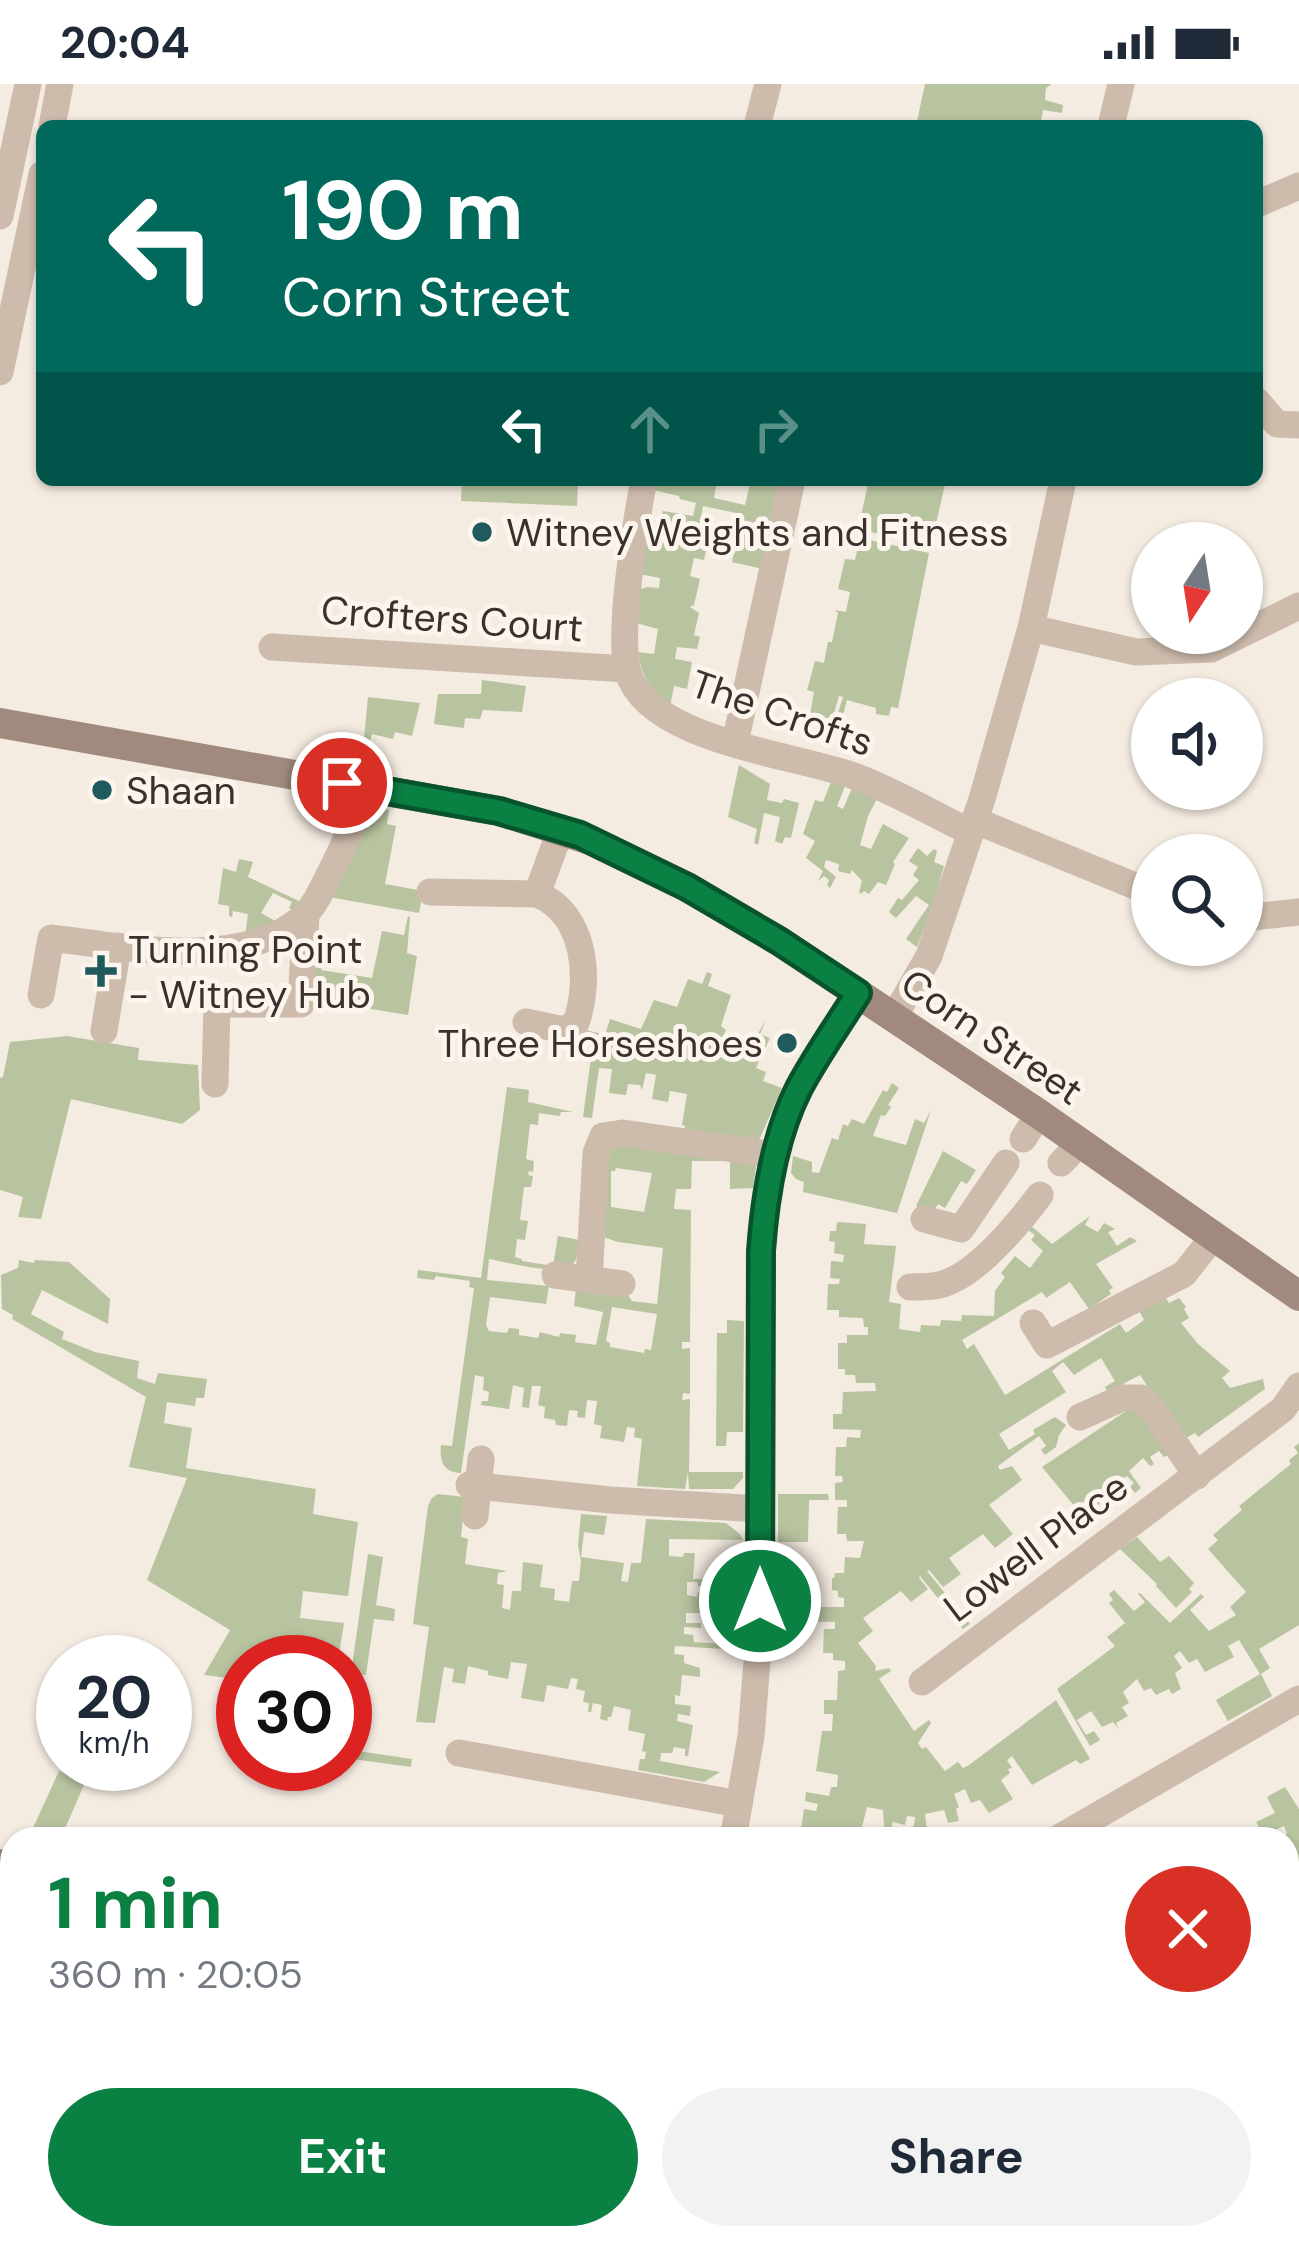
<!DOCTYPE html>
<meta charset="utf-8">
<style>
:root{--surface:#fff;--page:#f2f2f3;--text:#1f2937;--muted:#747a83;--accent:#0b8043}
body{margin:0;font-family:"DM Sans",sans-serif;background:var(--page);color:var(--text);height:100vh;display:flex;flex-direction:column;font-size:45px;white-space:nowrap}
*{box-sizing:border-box;margin:0}
p{font-size:39px;color:var(--muted)}
.icon{flex:none;width:66px;height:66px;fill:none;stroke:currentColor;stroke-width:2;stroke-linecap:round;stroke-linejoin:round}
.map{position:relative;flex:1;overflow:hidden}
.panel{position:absolute;left:0px;top:1743px;width:1299px;height:423px;display:flex;flex-direction:column;background:var(--surface);border-radius:36px 36px 0 0;box-shadow:0 3px 9px #0004}
.panel>*{flex:none}
.banner{position:absolute;left:36px;top:36px;width:1227px;height:366px;border-radius:18px;box-shadow:0 3px 9px #0004;background:#00695c;color:#fff;overflow:hidden}
.needle{width:78px;rotate:192deg}
.controls{position:absolute;left:1131px;top:438px;display:grid;gap:24px}
.controls a{display:grid;place-items:center;width:132px;height:132px;border-radius:50%;background:var(--surface);box-shadow:0 3px 9px #0004;font-size:60px}
.speed{position:absolute;left:36px;top:1551px;display:flex;gap:24px;font-size:60px;font-weight:700;text-align:center}
.speed>*{display:grid;place-content:center;width:156px;height:156px;border-radius:50%;background:var(--surface);box-shadow:0 3px 9px #0004;line-height:1}
.speed small{font-size:30px;font-weight:400}
.speed .limit{border:18px solid #d22;background:#fff;color:#111}
.pin{position:absolute;display:grid;place-items:center;width:102px;height:102px;color:#fff;margin:-51px;border:6px solid #fff;border-radius:50%;box-shadow:0 3px 12px #0007}
.me{position:absolute;width:132px;margin:-66px;rotate:0deg;stroke-linejoin:round;filter:drop-shadow(0 0 9px #0008)}
.turn{display:flex;align-items:center;gap:42px;height:252px;padding:0 48px;font-size:54px}
.turn .icon{width:156px;height:156px;stroke-width:2.5}
.turn b{display:block;font-size:84px;line-height:102px}
.lanes{display:flex;align-items:center;height:114px;padding:0 48px;background:#0003;justify-content:center;gap:60px;direction:ltr}
.lanes .off{opacity:.35}
.round{display:grid;place-items:center;flex:none;width:126px;height:126px;border-radius:63px;background:var(--page)}
.head{display:flex;align-items:center;justify-content:space-between;height:204px;padding:0 48px}
h1{font-size:72px;font-weight:700;line-height:90px;color:var(--accent)}
.action{display:flex;gap:24px;margin-top:auto;padding:24px 48px}
.action a{flex:1;height:138px;border-radius:72px;background:var(--accent);color:#fff;font-size:48px;font-weight:700;line-height:138px;text-align:center}
.action a+a{background:var(--page);color:var(--text)}
.status{display:flex;justify-content:space-between;align-items:center;height:84px;padding:0 60px;background:var(--surface);direction:ltr}
.status svg{height:33px;fill:currentColor}
.map>svg:first-child{display:block}
.green{fill:#b8c4a0;fill-rule:evenodd}
.lines{fill:none;stroke-linecap:round;stroke-linejoin:round}
.stream{stroke:#7fb0b2;stroke-width:6}
.street{stroke:#cdbbac;stroke-width:27}
.secondary{stroke:#a18a7d;stroke-width:30}
.route-casing{stroke:#07532c;stroke-width:30}
.route{stroke:#0b8043;stroke-width:21}
.poi-dot{fill:#1f5a5e;stroke:#fbf5ee;stroke-width:4.5}
.labels{text-anchor:middle;dominant-baseline:central;stroke-width:10;stroke-linejoin:round;paint-order:stroke}
.poi-label{font-size:39px;fill:#3b302b;stroke:#fbf5ee;text-anchor:start}
.street-label{font-size:39px;fill:#3b302b;stroke:#fbf5ee}
</style>
<div class="status"><b>20:04</b><svg viewBox="0 0 49 12"><path d="M0 12V9h3v3zM5 12V6h3v6zM10 12V3h3v9zM15 12V0h3v12zM26 1h20v11H26zM47 4h2v5h-2z"/></svg></div>
<div class="map">
<svg width="1299" height="2164" viewBox="0 0 1299 2164">
<rect width="100%" height="100%" fill="#f4ebe1"/>
<!-- green -->
<g class="green">
<polygon points="925,0 1052,0 1046,4 1045,16 1063,21 1062,29 1043,26 1040,42 916,42"/>
<polygon points="462,396 578,396 577,422 461,417"/>
<path d="M651 396H717L714 414 745 421 751 396H782L763 485 732 478 741 430 703 422 699 444 710 447 704 476 694 474 690 492 700 495 694 521 690 523 699 529 694 551 700 553 697 565 677 563 675 575 692 578 687 605 674 602 670 623C651 608 641 591 638 568L654 570 658 545 636 539 638 506 647 503 659 504 660 494 639 490 644 435 660 438 663 427 693 432 696 419 680 415 679 412 649 405Z"/>
<polygon points="869,396 946,396 931,462 858,445"/>
<polygon points="860,454 929,469 898,624 891,623 889,632 876,630 876,624 847,616 840,643 834,642 843,613 839,612 832,636 810,631 814,608 807,606 815,577 824,579 828,558 832,558 838,529 835,526 846,528 850,508 838,505 845,475 855,476"/>
<polygon points="482,596 526,602 522,628 483,626 480,635 465,634 464,644 434,640 438,610 481,610"/>
<polygon points="368,613 420,619 412,652 395,648 393,655 372,650 370,657 364,655"/>
<polygon points="739,681 770,700 767,716 782,719 784,715 799,719 791,754 785,753 782,760 775,757 780,733 764,729 758,761 754,759 757,745 728,733"/>
<polygon points="831,698 845,702 837,722 843,725 852,704 878,713 868,732 860,761 871,765 883,740 909,754 893,778 895,780 886,801 878,798 869,810 864,807 861,810 859,808 862,797 852,786 850,790 838,787 839,780 826,776 824,783 836,793 830,804 827,801 829,796 824,792 818,797 823,787 806,774 815,757 803,750 815,716 823,718"/>
<polygon points="364,722 389,726 387,740 396,742 385,800 423,807 419,829 323,812"/>
<polygon points="918,764 927,772 934,765 937,767 934,778 944,782 933,821 917,863 906,855 929,821 916,812 896,834 889,828 898,814 902,816 919,796 913,791 918,783 909,777"/>
<polygon points="239,775 253,778 248,793 301,818 295,827 289,824 292,818 273,809 261,829 279,839 245,853 248,830 233,827 232,833 229,832 229,822 218,820 223,784 236,788"/>
<polygon points="408,832 410,833 407,869 417,872 408,931 310,915 311,856 325,860 321,886 372,894 382,847 404,851"/>
<polygon points="707,888 712,890 708,902 731,911 721,942 726,946 722,954 731,959 731,962 748,968 766,935 760,950 770,954 756,984 766,988 763,997 782,1004 760,1054 756,1057 684,1048 685,1042 682,1041 687,1010 670,1007 668,1018 652,1015 656,991 646,989 642,1006 640,1001 628,1000 626,1011 609,1009 612,985 599,984 592,1034 583,1033 593,959 586,946 605,951 610,935 641,945 654,916 677,923 688,895 702,900"/>
<polygon points="67,952 139,964 138,976 198,981 200,1026 182,1040 71,1015 41,1135 18,1133 23,1113 0,1106 0,994 3,993 10,958"/>
<polygon points="892,999 899,1004 888,1021 891,1023 885,1032 881,1031 873,1052 906,1061 915,1035 924,1039 931,1026 897,1129 803,1108 804,1098 796,1095 791,1089 793,1072 812,1078 812,1088 819,1089 832,1054 838,1056 843,1040 848,1042 852,1035 864,1040 883,1006 887,1008"/>
<path d="M507 1003 529 1006 528 1018 573 1028H561L560 1032 539 1029 538 1041 530 1040 526 1075 534 1077 533 1088 529 1087 528 1091 533 1092 531 1103H524L520 1136 528 1137 525 1156 517 1155 515 1173 522 1175V1177L553 1182 558 1152 580 1156C579 1165 578 1178 569 1183 557 1191 505 1178 489 1175L487 1196 549 1202 546 1220 490 1213 486 1241 489 1247 507 1249 509 1244 519 1245V1251L538 1254 540 1248 559 1253 560 1249 576 1251 575 1258 596 1261 603 1228 574 1222 576 1204 628 1211 632 1217 657 1220 663 1164 618 1158 603 1153 608 1068 617 1061 757 1076 753 1104 730 1105V1077H692L691 1105H676L674 1125 691 1126 690 1258H682V1265L690 1264V1310L683 1309 682 1316 690 1315 689 1388H743V1394L733 1405H689L688 1388 685 1405 637 1402 642 1355 634 1353 635 1344 627 1343 624 1358 600 1354 602 1342 594 1340 597 1317 587 1316 585 1334 577 1333 578 1327 569 1326 567 1342 556 1341 555 1336 544 1334 545 1323 538 1321 541 1302H532L529 1324 522 1323 524 1304 513 1301 509 1325 481 1321 482 1317H488L489 1308 483 1306 484 1293 475 1291 461 1389C444 1389 439 1377 441 1361L452 1362 474 1204 469 1203 470 1197 436 1192 434 1196 417 1194 418 1186 481 1194ZM616 1084 652 1089 644 1128 611 1123V1087H615ZM612 1223 657 1230 651 1266 645 1265 644 1269 610 1263V1259L606 1257Z"/>
<polygon points="943,1067 976,1086 967,1100 961,1097 945,1124 938,1120 931,1131 916,1122"/>
<polygon points="1090,1132 1085,1141 1098,1148 1104,1139 1115,1145 1108,1148 1117,1162 1130,1153 1137,1157 1096,1180 1113,1204 1109,1206 1111,1210 1089,1225 1070,1198 1046,1214 1042,1208 962,1256 967,1265 974,1260 1005,1311 1120,1240 1126,1249 1144,1236 1138,1225 1163,1210 1169,1219 1179,1214 1186,1223 1184,1225 1189,1234 1181,1239 1198,1260 1230,1287 1222,1294 1230,1304 1263,1295 1265,1305 1198,1353 1195,1349 1183,1356 1140,1291 1108,1308 1105,1303 1115,1297 1101,1274 1074,1291 1063,1278 1052,1287 1066,1308 999,1350 1009,1366 1035,1350 1033,1346 1055,1333 1066,1341 1059,1351 1056,1363 1045,1371 1041,1366 1046,1362 1039,1352 998,1382 1000,1386 1012,1382 1022,1396 989,1421 1013,1450 995,1464 983,1450 949,1474 961,1490 943,1503 929,1486 927,1487 970,1540 963,1545 920,1492 919,1494 928,1505 911,1518 901,1507 863,1534 873,1547 858,1559 876,1582 875,1587 889,1584 891,1587 879,1595 914,1647 929,1636 931,1639 918,1659 922,1665 926,1663 945,1687 958,1678 963,1684 969,1681 1056,1616 1090,1675 1080,1680 1076,1676 1032,1701 1012,1672 1007,1676 1012,1684 1008,1685 1010,1689 1001,1696 1013,1715 989,1729 980,1716 971,1719 965,1705 954,1710 959,1723 956,1725 959,1737 948,1739 944,1726 925,1730 927,1746 913,1748 915,1733 907,1732 905,1741 893,1738 891,1744 884,1743 883,1726 867,1723 861,1747 834,1743 832,1755 800,1751 804,1725 816,1727 818,1720 805,1717 806,1708 829,1712 831,1703 837,1703 838,1691 816,1687 822,1647 832,1647 833,1630 824,1630 824,1616 837,1616 838,1587 845,1586 845,1577 833,1576 833,1569 823,1569 824,1545 835,1545 835,1538 795,1537 796,1523 844,1523 844,1514 838,1513 838,1507 832,1506 832,1494 834,1494 835,1489 844,1489 845,1473 860,1474 864,1457 847,1457 846,1450 837,1450 838,1423 847,1423 847,1416 835,1416 835,1399 843,1398 842,1392 835,1392 836,1363 846,1363 847,1353 860,1354 861,1346 833,1345 833,1330 842,1330 843,1308 876,1307 875,1299 856,1299 855,1291 845,1291 845,1285 838,1285 838,1259 847,1259 847,1251 868,1251 868,1243 864,1243 863,1234 839,1233 839,1226 827,1226 828,1200 839,1200 840,1195 830,1194 831,1177 843,1178 844,1171 834,1169 835,1158 829,1157 830,1147 836,1147 837,1138 866,1140 864,1160 896,1162 889,1218 901,1220 899,1245 920,1248 921,1241 940,1242 941,1236 961,1237 962,1231 994,1232 995,1207 1005,1193 1001,1189 1015,1172 1030,1184 1043,1167 1031,1156 1035,1151 1025,1144 1028,1139 1052,1160"/>
<polygon points="19,1176 34,1179 35,1176 69,1178 110,1215 108,1240 42,1206 31,1230 64,1248 62,1255 95,1268 139,1277 137,1294 155,1300 158,1289 207,1295 204,1314 196,1314 195,1322 167,1318 164,1339 192,1344 186,1384 316,1405 313,1430 358,1438 348,1512 303,1507 300,1534 344,1539 339,1570 328,1578 243,1578 243,1596 204,1591 230,1546 147,1496 187,1394 129,1383 146,1313 12,1235 13,1231 2,1225 1,1191 18,1184"/>
<polygon points="727,1236 744,1237 743,1348 727,1348 726,1362 716,1362 717,1249 727,1249"/>
<polygon points="1138,1325 1168,1371 1164,1373 1159,1367 1150,1373 1154,1380 1150,1382 1143,1374 1129,1387 1141,1404 1135,1409 1130,1403 1134,1399 1127,1392 1107,1403 1113,1410 1093,1425 1087,1419 1080,1420 1079,1425 1085,1435 1042,1383 1126,1327"/>
<polygon points="1299,1359 1299,1541 1259,1565 1270,1584 1261,1590 1272,1612 1228,1637 1216,1616 1260,1590 1239,1556 1228,1562 1234,1573 1205,1588 1197,1575 1189,1579 1180,1567 1174,1572 1182,1584 1175,1589 1181,1605 1172,1610 1169,1605 1156,1611 1151,1604 1144,1607 1137,1595 1123,1608 1129,1619 1122,1623 1128,1632 1116,1639 1119,1645 1113,1638 1102,1643 1091,1627 1077,1636 1086,1651 1094,1647 1100,1656 1090,1662 1057,1605 1115,1562 1107,1553 1125,1539 1109,1519 1113,1516 1109,1510 1114,1506 1134,1527 1145,1518 1138,1510 1140,1509 1170,1539 1201,1510 1204,1513 1190,1526 1209,1547 1236,1531 1230,1523 1246,1508 1208,1465 1218,1456 1213,1451 1242,1426 1239,1422 1291,1380 1289,1376 1298,1369 1294,1363"/>
<polygon points="438,1410 465,1413 461,1453 468,1455 465,1480 507,1487 498,1489 497,1500 504,1501 502,1524 510,1526 512,1507 521,1507 523,1478 543,1481 540,1503 555,1505 554,1516 569,1518 572,1497 579,1497 581,1477 578,1462 581,1430 607,1432 604,1451 584,1448 581,1473 624,1479 621,1497 628,1498 631,1479 641,1479 646,1435 726,1439 740,1450 743,1456 669,1455 669,1472 683,1473 684,1469 695,1469 693,1495 702,1495 702,1502 698,1502 697,1498 687,1498 687,1511 697,1513 698,1508 702,1508 701,1529 686,1529 686,1539 701,1539 701,1544 684,1543 684,1550 693,1551 694,1558 740,1561 740,1566 675,1562 674,1570 684,1571 684,1579 700,1584 700,1593 682,1591 680,1612 675,1611 675,1620 691,1622 690,1632 678,1630 677,1637 693,1641 688,1672 685,1672 685,1665 674,1663 672,1669 661,1669 660,1677 720,1688 704,1698 638,1686 640,1675 645,1675 646,1668 642,1667 645,1650 628,1646 631,1626 614,1622 611,1633 608,1633 607,1637 600,1635 602,1621 593,1619 591,1628 588,1628 589,1619 583,1618 585,1607 576,1605 578,1595 571,1594 568,1605 547,1601 544,1618 521,1614 527,1580 511,1578 508,1595 488,1591 488,1587 468,1582 465,1600 452,1598 454,1585 444,1583 435,1639 416,1638 429,1543 413,1540 428,1422 432,1414"/>
<polygon points="778,1410 828,1410 829,1416 809,1416 808,1458 778,1458"/>
<polygon points="1137,1453 1160,1478 1169,1472 1194,1499 1189,1505 1192,1508 1176,1524 1156,1502 1157,1500 1120,1465"/>
<polygon points="368,1470 383,1473 376,1521 395,1525 394,1537 374,1535 366,1591 351,1589"/>
<polygon points="349,1601 366,1603 358,1667 412,1675 411,1683 345,1674 345,1629"/>
<polygon points="79,1680 93,1680 64,1747 82,1755 28,1755 59,1687 73,1693"/>
<polygon points="1285,1703 1299,1725 1299,1781 1287,1787 1287,1755 1276,1755 1287,1750 1284,1742 1264,1751 1256,1738 1275,1729 1267,1713"/>
</g>
<g class="lines">
<!-- stream -->
<polyline class="stream" points="242,2164 249,2154"/>
<!-- street -->
<g class="street">
<polyline points="52,42 60,0"/>
<polyline points="757,42 768,0"/>
<polyline points="1111,42 1121,0"/>
<polyline points="1257,120 1299,102"/>
<polyline points="0,132 28,0"/>
<polyline points="0,288 42,90"/>
<polyline points="1257,317 1277,340 1299,341"/>
<path d="M644 396C636 437 617 551 628 588 648 657 794 670 854 692 894 707 931 729 970 748"/>
<polyline points="1031,544 1136,568 1211,565 1299,522"/>
<polyline points="272,563 627,585"/>
<polyline points="735,659 792,396"/>
<polyline points="974,736 1135,802"/>
<path d="M430 808 537 810C586 830 591 896 576 939L564 946 526 938"/>
<polyline points="537,810 561,745"/>
<polyline points="1242,834 1299,828"/>
<polyline points="1187,863 1189,861"/>
<path d="M41 911 51 854C125 863 239 887 302 834 315 822 323 803 331 787 346 759 356 734 362 702"/>
<polyline points="894,933 929,872 982,715 1031,544 1063,396"/>
<polyline points="104,947 118,862"/>
<polyline points="215,1000 217,920 301,920 306,830"/>
<polyline points="1023,1055 1039,1030"/>
<polyline points="1061,1079 1080,1059"/>
<polyline points="924,1135 961,1145 1006,1079"/>
<polyline points="555,1191 622,1200"/>
<polyline points="589,1196 596,1069 603,1052 623,1049 775,1071"/>
<path d="M910 1203C919 1203 930 1203 939 1201 975 1193 1018 1140 1040 1111"/>
<polyline points="1033,1239 1047,1261 1184,1190 1214,1152"/>
<polyline points="1080,1333 1122,1314 1141,1314 1152,1325 1197,1392"/>
<polyline points="469,1401 610,1416 760,1425"/>
<polyline points="475,1432 481,1375"/>
<polyline points="922,1598 1283,1325 1299,1302"/>
<polyline points="459,1669 739,1720"/>
<path d="M733 1755 751 1652 760 1540 761 1170C764 1115 773 1056 798 1006 815 972 838 941 858 909"/>
<polyline points="1057,1755 1299,1615"/>
<polyline points="1287,1867 1299,1861"/>
<polyline points="201,2164 206,2154"/>
<polyline points="889,2164 890,2154"/>
</g>
<!-- secondary -->
<g class="secondary">
<polyline points="0,639 499,727 590,756 687,803 779,857 1039,1030 1299,1212"/>
<polyline points="0,1780 12,1786"/>
<polyline points="1287,2017 1299,2016"/>
</g>
</g>
<g class="lines">
<defs>
<path id="route" d="M342 699 499 727 580 751 687 803 779 857 858 909C838 941 816 972 799 1004 774 1053 765 1112 761 1167L760 1517"/>
</defs>
<!-- route casing -->
<use href="#route" class="route-casing"/>
<!-- route -->
<use href="#route" class="route"/>
</g>
<!-- markers -->
<g class="poi-dot">
<circle cx="482" cy="448" r="12"/>
<circle cx="102" cy="706" r="12"/>
<path d="M95 869h12v12h12v12h-12v12h-12v-12h-12v-12h12z"/>
<circle cx="787" cy="959" r="12"/>
</g>
<g class="labels">
<!-- poi labels -->
<g class="poi-label">
<text x="506" y="448">Witney Weights and Fitness</text>
<text x="126" y="706">Shaan</text>
<text x="128" y="865">Turning Point<tspan x="128" dy="45">- Witney Hub</tspan></text>
<text x="763" y="959" text-anchor="end">Three Horseshoes</text>
</g>
<!-- street labels -->
<g class="street-label">
<text transform="translate(452 535) rotate(4)">Crofters Court</text>
<text transform="translate(782 629) rotate(19)">The Crofts</text>
<text transform="translate(992 953) rotate(34)">Corn Street</text>
<text transform="translate(1036 1463) rotate(-37)">Lowell Place</text>
</g>
</g>
</svg>
<div class="controls">
<a><svg class="needle" viewBox="-14 -14 28 28"><path d="M0-13l5 13h-10z" fill="#e53935"/><path d="M0 13l5-13h-10z" fill="#747a83"/></svg></a>
<a><svg class="icon" aria-label="sound" viewBox="0 0 24 24"><path d="M4 9h4l5-4v14l-5-4H4zM17 9q2 3 0 6"/></svg></a>
<a><svg class="icon" aria-label="search" viewBox="0 0 24 24"><circle cx="10" cy="10" r="6"/><path d="M15 15l6 6"/></svg></a>
</div>
<div class="speed"><div>20<small>km/h</small></div><div class="limit">30</div></div>
<div class="pin" style="left:342px;top:699px;background:#d93025"><svg class="icon" aria-label="arrive" viewBox="0 0 24 24"><path d="M6 21V4h12l-3 4 3 4H6"/></svg></div>
<svg class="me" style="left:760px;top:1517px" viewBox="-20 -20 40 40"><circle r="17" fill="#0b8043" stroke="#fff" stroke-width="3"/><path d="M0-11L8 9 0 5-8 9z" fill="#fff"/></svg>
<div class="banner">
<div class="turn"><svg class="icon" aria-label="left" viewBox="0 0 24 24"><path d="M17 20v-9H6M10 6l-5 5 5 5"/></svg><div><b>190 m</b>Corn Street</div></div>
<div class="lanes"><svg class="icon" aria-label="left" viewBox="0 0 24 24"><path d="M17 20v-9H6M10 6l-5 5 5 5"/></svg><svg class="icon off" aria-label="ahead" viewBox="0 0 24 24"><path d="M12 20V5M6 11l6-6 6 6"/></svg><svg class="icon off" aria-label="right" viewBox="0 0 24 24"><path d="M7 20v-9h11M14 6l5 5-5 5"/></svg></div>
</div>
<section class="panel">
<div class="head"><div><h1>1 min</h1><p>360 m · 20:05</p></div><a class="round" style="background:#d93025;color:#fff"><svg class="icon" aria-label="close" viewBox="0 0 24 24"><path d="M6 6l12 12M18 6L6 18"/></svg></a></div>
<div class="action"><a>Exit</a><a>Share</a></div>
</section>
</div>
